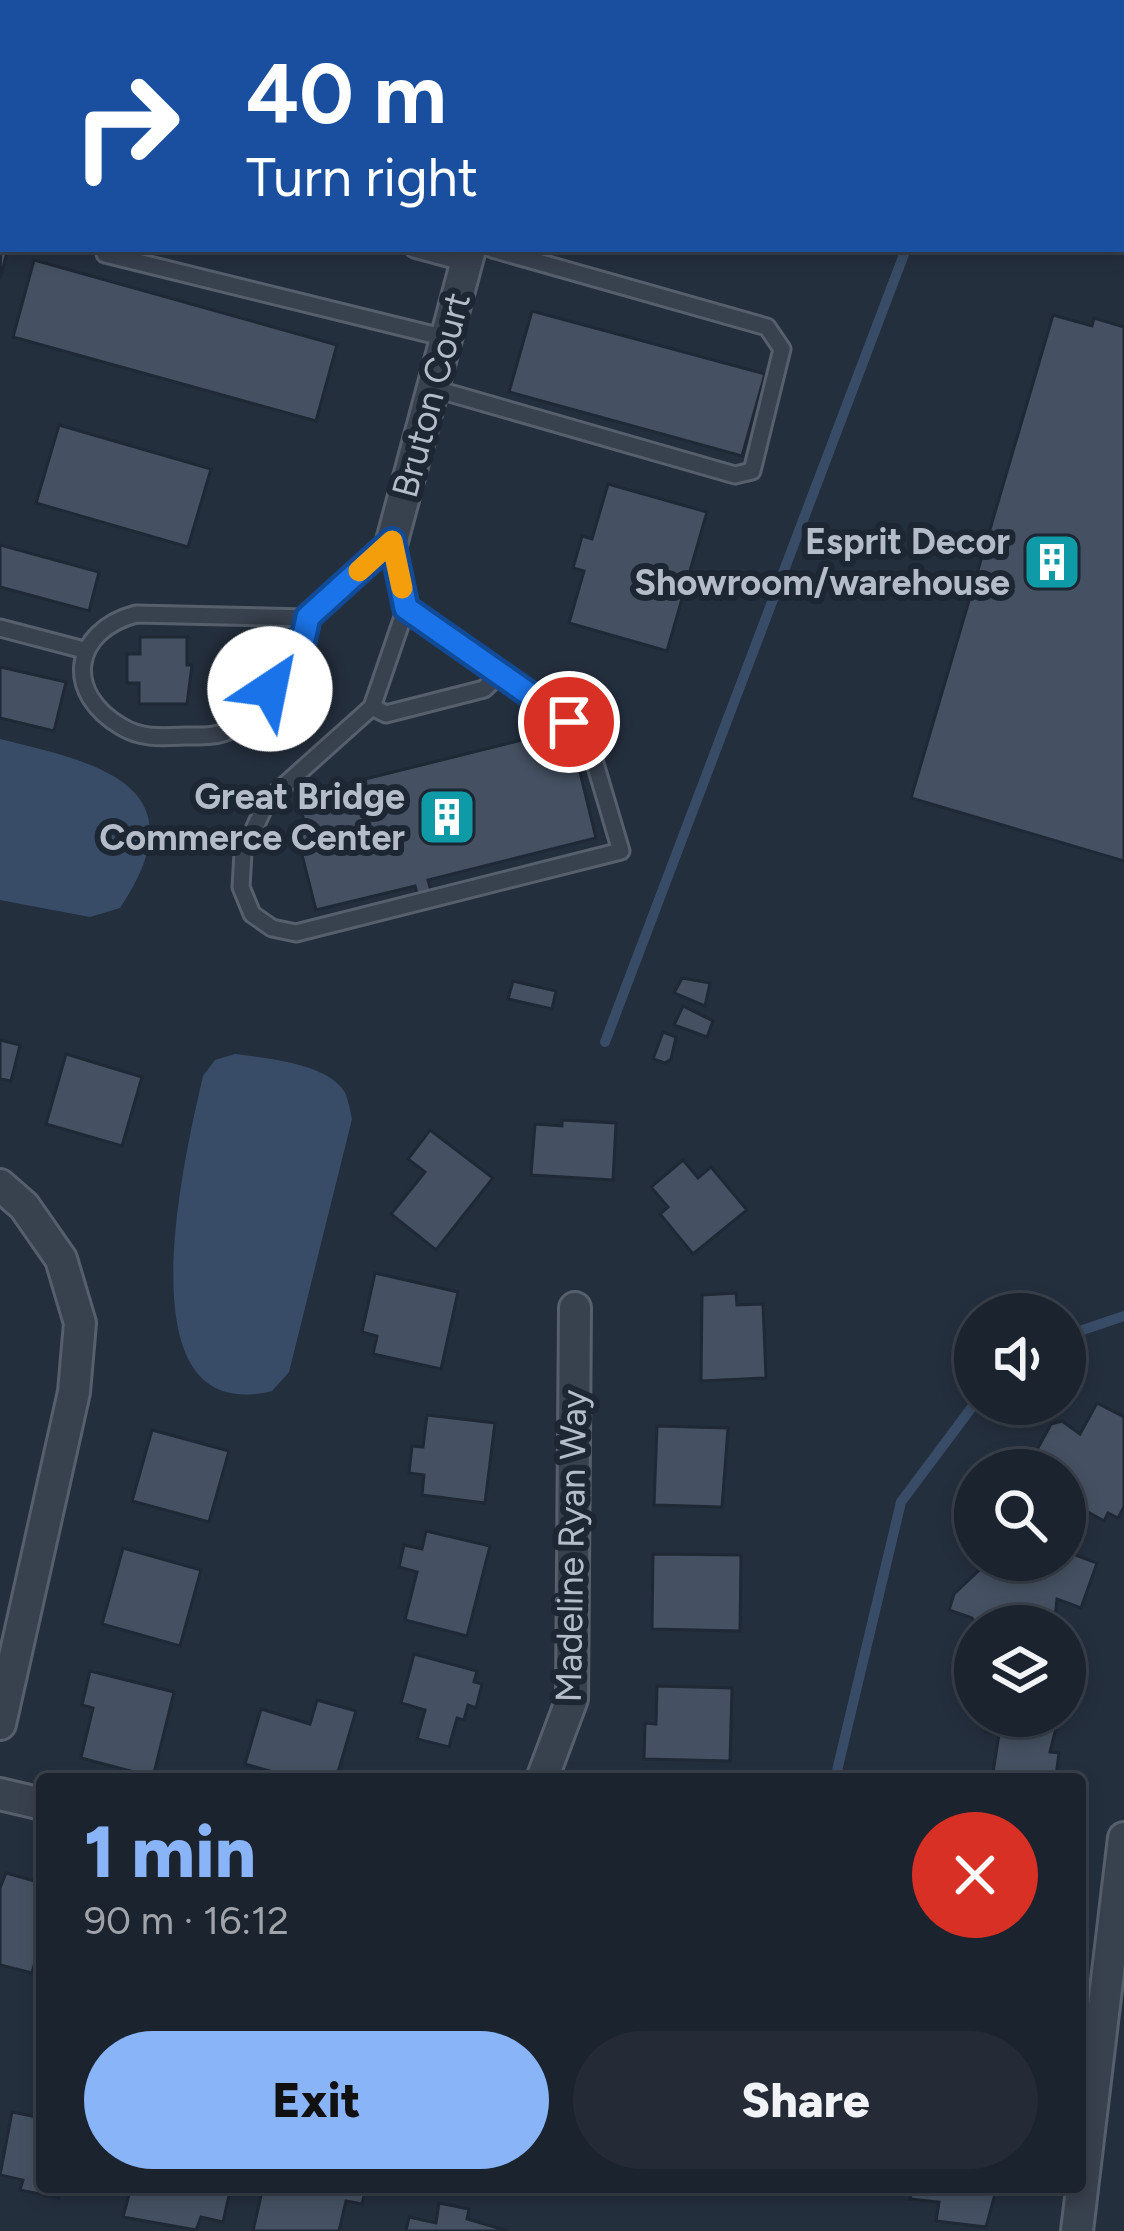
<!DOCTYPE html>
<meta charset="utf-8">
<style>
:root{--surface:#1b232e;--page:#242b36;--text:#f1f3f6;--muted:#a0a4aa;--line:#39404a;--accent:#8ab4f8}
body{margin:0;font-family:Figtree,sans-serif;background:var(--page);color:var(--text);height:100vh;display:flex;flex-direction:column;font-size:45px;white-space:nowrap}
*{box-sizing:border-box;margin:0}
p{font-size:39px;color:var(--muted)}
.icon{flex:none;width:66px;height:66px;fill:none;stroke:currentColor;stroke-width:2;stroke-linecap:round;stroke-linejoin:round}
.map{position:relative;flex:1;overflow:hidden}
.side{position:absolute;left:36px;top:1773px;width:1050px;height:420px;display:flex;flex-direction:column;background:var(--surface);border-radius:12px;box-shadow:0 6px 18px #0003,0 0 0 3px var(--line)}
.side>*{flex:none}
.guide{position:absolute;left:0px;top:0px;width:1125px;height:252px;box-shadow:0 6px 18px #0003,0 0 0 3px var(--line);background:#1a4fa0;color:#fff;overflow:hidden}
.tools{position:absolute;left:954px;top:1293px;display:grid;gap:24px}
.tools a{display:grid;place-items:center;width:132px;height:132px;border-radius:50%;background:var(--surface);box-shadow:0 6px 18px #0003,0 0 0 3px var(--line);font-size:60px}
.pin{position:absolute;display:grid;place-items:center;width:102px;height:102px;color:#fff;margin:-51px;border:6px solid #fff;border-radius:50%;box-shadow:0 3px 12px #0007}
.me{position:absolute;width:132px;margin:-66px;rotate:34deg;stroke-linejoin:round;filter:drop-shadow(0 0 9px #0008)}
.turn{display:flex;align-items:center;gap:42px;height:252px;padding:0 48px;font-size:54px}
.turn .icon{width:156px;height:156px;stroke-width:2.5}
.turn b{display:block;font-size:84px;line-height:102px}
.round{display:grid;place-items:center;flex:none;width:126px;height:126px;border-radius:63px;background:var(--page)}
.overview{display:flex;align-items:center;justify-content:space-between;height:204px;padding:0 48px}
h1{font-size:72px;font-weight:800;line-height:90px;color:var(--accent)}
.button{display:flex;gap:24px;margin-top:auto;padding:24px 48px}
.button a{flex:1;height:138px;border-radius:72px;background:var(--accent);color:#111;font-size:48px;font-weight:800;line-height:138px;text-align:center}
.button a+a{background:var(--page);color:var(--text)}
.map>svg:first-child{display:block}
.water{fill:#394c67}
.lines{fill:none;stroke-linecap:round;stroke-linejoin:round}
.stream{stroke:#394c67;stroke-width:10}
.building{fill:#455162;stroke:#1f2835;stroke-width:3}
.lane-casing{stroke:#565f6c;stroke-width:21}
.street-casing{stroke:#565f6c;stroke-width:36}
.lane{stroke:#38414e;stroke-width:15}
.street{stroke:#38414e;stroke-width:30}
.route-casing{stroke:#114b97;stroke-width:30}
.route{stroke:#1a73e8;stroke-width:21}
.slow{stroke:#f59e0b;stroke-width:21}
.labels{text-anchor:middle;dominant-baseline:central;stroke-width:12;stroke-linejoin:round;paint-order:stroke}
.street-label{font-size:36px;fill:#b4bcc9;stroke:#1d2633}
.poi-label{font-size:36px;font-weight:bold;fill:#b4bcc9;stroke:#1d2633;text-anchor:end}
</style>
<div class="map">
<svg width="1124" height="2231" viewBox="0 0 1124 2231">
<rect width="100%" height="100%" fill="#242f3e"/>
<!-- water -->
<g class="water">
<path d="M0 739C97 763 203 784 120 908L90 917 0 900Z"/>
<path d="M235 1054C265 1058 326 1063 344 1091 348 1098 350 1110 352 1119L289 1372 272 1391C118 1429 186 1152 203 1076L215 1060Z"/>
</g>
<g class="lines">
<!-- stream -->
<g class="stream">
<polyline points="1000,3 1001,0"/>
<polyline points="605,1042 906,249"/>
<polyline points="1065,1336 1124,1316"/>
<polyline points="835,1779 901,1502 975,1403"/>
</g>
</g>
<!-- building -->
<g class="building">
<polygon points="601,0 751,0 600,3"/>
<polygon points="3,138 3,249 8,249 0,279"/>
<polygon points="34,260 337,345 316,421 13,337"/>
<polygon points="532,311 765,374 742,456 509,392"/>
<polygon points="1053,315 1092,326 1094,318 1124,327 1124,861 911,798"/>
<polygon points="59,425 211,469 188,547 36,503"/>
<polygon points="608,484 707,512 667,651 569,623 584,571 573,568 582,536 592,539"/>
<polygon points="0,545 99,572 89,611 0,587"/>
<polygon points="140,637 187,637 187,665 192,665 187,704 139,704 139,683 127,683 127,654 140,654"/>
<polygon points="0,667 66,682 54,731 0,718"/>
<polygon points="542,735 545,749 561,744 565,763 577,760 596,838 428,880 432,894 418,897 415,886 316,910 295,827 305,824 301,810 317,805 313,792"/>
<polygon points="682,978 710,983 705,1006 674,993"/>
<polygon points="513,981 556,991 552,1009 508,999"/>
<polygon points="683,1006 713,1021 707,1037 674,1025"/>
<polygon points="663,1032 676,1037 671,1059 665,1063 653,1059"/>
<polygon points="0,1040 20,1045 11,1081 0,1079"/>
<polygon points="66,1054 142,1077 122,1146 46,1124"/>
<polygon points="562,1120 616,1123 613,1180 531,1175 535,1124 562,1126"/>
<polygon points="430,1130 493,1178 436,1250 391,1214 425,1172 408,1159"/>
<polygon points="683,1160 698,1178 711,1167 747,1210 693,1254 660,1214 668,1207 651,1187"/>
<polygon points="375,1273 458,1292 441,1369 373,1354 377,1336 362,1332"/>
<polygon points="736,1293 737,1305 763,1304 766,1378 701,1381 702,1295"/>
<polygon points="1097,1403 1124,1417 1124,1507 1118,1518 1108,1513 1104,1521 1065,1499 1065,1470 1026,1470 1051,1424 1062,1421 1080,1434"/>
<polygon points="427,1415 495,1423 485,1503 422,1495 424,1475 409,1473 412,1446 423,1447"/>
<polygon points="657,1426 728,1428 722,1507 654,1505"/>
<polygon points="152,1430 229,1451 209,1522 132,1501"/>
<polygon points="426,1531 490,1546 467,1636 405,1620 417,1572 399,1567 404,1545 422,1549"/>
<polygon points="123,1548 201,1570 180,1646 102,1624"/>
<polygon points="1065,1551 1097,1563 1081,1608 1057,1599 1054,1626 976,1626 972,1618 949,1610 954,1594 990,1560 1065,1560"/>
<polygon points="653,1554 741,1555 740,1631 652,1629"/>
<polygon points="414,1654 477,1671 474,1682 482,1684 476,1708 468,1705 464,1720 457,1718 449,1747 417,1739 425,1710 401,1703"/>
<polygon points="90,1671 174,1692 153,1777 81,1758 93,1708 82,1705"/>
<polygon points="657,1686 732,1688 730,1761 644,1759 645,1723 656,1724"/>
<polygon points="317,1700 356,1711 336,1779 298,1779 245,1764 261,1709 310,1724"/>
<polygon points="988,1716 1059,1716 1050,1752 1059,1753 1056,1776 992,1779 999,1734 986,1732"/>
<polygon points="6,1873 42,1883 42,1934 32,1973 0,1965 0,1888"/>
<polygon points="12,2112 42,2118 42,2187 86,2187 84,2194 61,2189 59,2198 20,2190 23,2180 0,2175"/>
<polygon points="131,2187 231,2187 223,2222 201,2217 196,2230 123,2217"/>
<polygon points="263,2187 366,2187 362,2204 346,2201 339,2231 253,2231"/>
<polygon points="912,2187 997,2187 986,2227 936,2221 939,2202 910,2199"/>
<polygon points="439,2203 469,2209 467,2219 508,2231 406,2231 409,2217 436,2223"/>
</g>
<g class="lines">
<defs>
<g id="lane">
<polyline points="410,3 410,0"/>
<polyline points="414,249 466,263"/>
<polyline points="105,254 446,338"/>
<polyline points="432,388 735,475 752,471 782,349 767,327 492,249"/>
<path d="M308 618C303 644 290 661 275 683 262 700 250 720 231 730 216 737 201 736 185 736 163 737 142 739 122 727 63 693 72 631 136 614L308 618 392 541 406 608 372 707 267 801 243 853 241 887 252 914 272 928 296 933 621 851 589 743 569 722 406 608"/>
<polyline points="0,628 84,650"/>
<polyline points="372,707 386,714 484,689 501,673"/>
</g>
<g id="street">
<polyline points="536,3 537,0"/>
<polyline points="392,541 470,249"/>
<polyline points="0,1185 24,1206 61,1259 80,1323 74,1392 0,1724"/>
<polyline points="542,1779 572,1699 575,1308"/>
<polyline points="0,1794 42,1804"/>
<polyline points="1077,2231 1124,1838"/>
</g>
</defs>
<!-- lane casing -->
<use href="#lane" class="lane-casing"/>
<!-- street casing -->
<use href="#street" class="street-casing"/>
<!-- lane -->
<use href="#lane" class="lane"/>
<!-- street -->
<use href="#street" class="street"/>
</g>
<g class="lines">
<defs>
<polyline id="route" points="270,689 303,640 308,617 392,541 406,608 569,722"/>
</defs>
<!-- route casing -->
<use href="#route" class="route-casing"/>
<!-- route -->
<use href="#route" class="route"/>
<!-- slow -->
<polyline class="slow" points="359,571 392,541 402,588"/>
</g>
<!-- icons -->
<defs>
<symbol id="building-square" viewBox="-11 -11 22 22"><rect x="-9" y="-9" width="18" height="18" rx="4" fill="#0f9aa8" stroke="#1d2633"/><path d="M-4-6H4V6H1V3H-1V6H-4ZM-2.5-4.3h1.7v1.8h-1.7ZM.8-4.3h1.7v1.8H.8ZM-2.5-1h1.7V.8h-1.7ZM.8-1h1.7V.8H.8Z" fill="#fff"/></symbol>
</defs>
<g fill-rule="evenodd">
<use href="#building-square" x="1019" y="529" width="66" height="66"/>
<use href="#building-square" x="414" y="784" width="66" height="66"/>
</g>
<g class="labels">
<!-- street labels -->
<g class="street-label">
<text transform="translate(431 395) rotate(-75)">Bruton Court</text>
<text transform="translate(571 1546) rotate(-89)">Madeline Ryan Way</text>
</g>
<!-- poi labels -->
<g class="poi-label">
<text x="1010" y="541">Esprit Decor<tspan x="1010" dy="41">Showroom/warehouse</tspan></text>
<text x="405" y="796">Great Bridge<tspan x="405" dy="41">Commerce Center</tspan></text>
</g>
</g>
</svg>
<div class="tools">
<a><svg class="icon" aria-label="sound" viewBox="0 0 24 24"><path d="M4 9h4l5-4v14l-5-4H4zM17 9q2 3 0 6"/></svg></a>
<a><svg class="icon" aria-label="search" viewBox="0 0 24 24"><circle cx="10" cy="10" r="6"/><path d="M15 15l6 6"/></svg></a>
<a><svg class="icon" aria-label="layers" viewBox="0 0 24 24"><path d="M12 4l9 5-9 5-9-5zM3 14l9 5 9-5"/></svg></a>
</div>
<div class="pin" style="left:569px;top:722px;background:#d93025"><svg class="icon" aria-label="arrive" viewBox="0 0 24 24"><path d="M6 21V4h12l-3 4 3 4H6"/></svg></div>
<svg class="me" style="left:270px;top:689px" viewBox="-20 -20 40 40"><circle r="19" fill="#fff"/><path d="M0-13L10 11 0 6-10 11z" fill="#1a73e8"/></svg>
<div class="guide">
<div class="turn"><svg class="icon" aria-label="right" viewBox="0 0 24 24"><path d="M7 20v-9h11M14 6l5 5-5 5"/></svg><div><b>40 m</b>Turn right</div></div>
</div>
<section class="side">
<div class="overview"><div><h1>1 min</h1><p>90 m · 16:12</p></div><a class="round" style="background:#d93025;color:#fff"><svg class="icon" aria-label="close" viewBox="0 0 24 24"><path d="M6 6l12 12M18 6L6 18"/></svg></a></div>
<div class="button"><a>Exit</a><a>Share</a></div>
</section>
</div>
